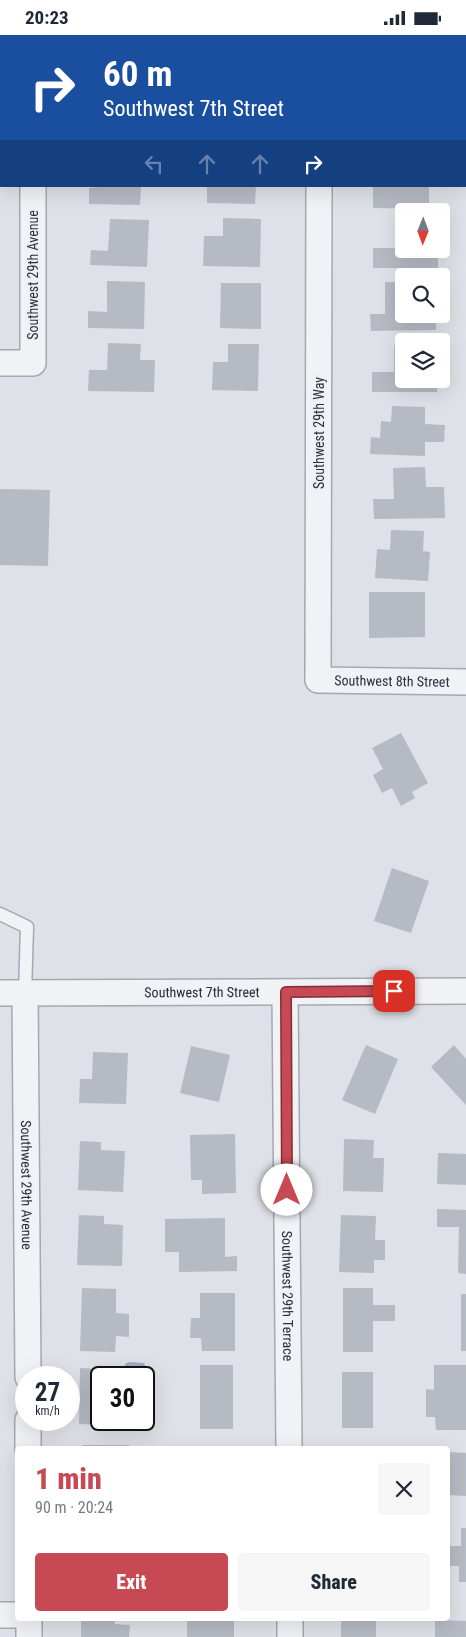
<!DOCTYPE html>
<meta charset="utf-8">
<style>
:root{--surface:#fff;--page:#f6f6f7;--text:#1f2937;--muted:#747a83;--accent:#c64953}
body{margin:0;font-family:"Roboto Condensed",sans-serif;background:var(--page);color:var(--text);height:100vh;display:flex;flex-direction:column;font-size:19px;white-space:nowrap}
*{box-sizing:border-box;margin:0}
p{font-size:16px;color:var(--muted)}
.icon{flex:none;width:28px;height:28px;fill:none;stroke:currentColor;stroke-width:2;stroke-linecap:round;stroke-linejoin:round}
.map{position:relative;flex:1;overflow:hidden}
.sheet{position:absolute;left:15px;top:1411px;width:435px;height:175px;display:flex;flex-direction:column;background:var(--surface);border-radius:5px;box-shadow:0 5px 20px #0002}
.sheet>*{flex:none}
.top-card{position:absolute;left:0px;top:0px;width:466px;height:152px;box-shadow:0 5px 20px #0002;background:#1a4fa0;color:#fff;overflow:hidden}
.needle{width:32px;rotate:181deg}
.controls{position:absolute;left:395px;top:168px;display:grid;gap:10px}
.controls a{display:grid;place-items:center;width:55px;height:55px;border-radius:5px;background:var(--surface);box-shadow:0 5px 20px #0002;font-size:25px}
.speed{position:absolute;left:15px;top:1331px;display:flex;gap:10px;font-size:25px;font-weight:700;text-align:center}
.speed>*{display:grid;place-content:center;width:65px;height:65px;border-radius:50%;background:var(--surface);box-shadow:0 5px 20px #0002;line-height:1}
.speed small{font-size:12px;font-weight:400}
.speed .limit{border:2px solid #111;border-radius:8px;background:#fff;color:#111}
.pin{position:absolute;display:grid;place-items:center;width:42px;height:42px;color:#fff;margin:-21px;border-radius:10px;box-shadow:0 2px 8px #0006}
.me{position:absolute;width:55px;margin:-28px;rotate:0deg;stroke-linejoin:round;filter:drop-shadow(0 0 4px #0008)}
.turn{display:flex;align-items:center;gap:18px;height:105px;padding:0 20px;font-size:22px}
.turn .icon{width:65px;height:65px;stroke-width:2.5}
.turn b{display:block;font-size:35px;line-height:42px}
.lanes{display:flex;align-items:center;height:48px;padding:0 20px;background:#0003;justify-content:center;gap:25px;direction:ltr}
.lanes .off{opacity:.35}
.round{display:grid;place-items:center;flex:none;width:52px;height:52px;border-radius:5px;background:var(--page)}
.overview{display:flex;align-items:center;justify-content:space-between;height:85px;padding:0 20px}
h1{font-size:30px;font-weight:800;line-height:38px;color:var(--accent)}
.cta{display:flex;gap:10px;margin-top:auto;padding:10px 20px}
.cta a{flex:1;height:58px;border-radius:5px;background:var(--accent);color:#fff;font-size:20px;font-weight:800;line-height:58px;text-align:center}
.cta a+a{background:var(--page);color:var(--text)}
.status{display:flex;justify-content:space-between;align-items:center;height:35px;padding:0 25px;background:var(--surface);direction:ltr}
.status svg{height:14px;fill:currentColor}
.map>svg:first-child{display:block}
.water{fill:#9bacc5}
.building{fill:#b6bac3}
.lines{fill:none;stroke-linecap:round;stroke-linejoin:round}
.lane-casing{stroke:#a4a8b1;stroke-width:15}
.street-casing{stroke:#a4a8b1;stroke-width:28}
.lane{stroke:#f1f2f6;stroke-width:12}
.street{stroke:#f1f2f6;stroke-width:25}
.route-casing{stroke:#812f36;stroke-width:12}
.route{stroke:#c64953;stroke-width:9}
.labels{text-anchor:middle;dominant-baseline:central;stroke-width:5;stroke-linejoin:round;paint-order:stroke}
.street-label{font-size:14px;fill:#282e3d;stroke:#eef0f5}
</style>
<div class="status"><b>20:23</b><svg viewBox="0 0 49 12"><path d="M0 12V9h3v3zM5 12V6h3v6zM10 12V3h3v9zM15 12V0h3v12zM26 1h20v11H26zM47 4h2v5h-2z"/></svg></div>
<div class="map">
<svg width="466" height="1602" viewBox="0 0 466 1602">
<rect width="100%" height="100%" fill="#dee1e7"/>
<!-- water -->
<polygon class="water" points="129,1327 144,1328 152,1347 144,1355 144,1342 136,1342 125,1338 125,1329"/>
<!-- building -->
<g class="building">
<polygon points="107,151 141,151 140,170 89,169 89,153"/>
<polygon points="207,151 256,151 255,169 207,168"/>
<polygon points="373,151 429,151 429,174 373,173"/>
<polygon points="223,183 261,184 260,232 203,231 204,201 223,201"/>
<polygon points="404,183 404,214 438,214 438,233 373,233 373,213 395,213 395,184"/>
<polygon points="110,184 149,185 147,232 90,230 91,215 108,216"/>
<polygon points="107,246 145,247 144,294 88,293 88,276 107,277"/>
<polygon points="385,247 404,247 404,279 436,279 436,295 371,296 370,279 385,279"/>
<polygon points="221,248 261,248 261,294 220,293"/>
<polygon points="108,308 141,309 140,325 155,325 154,357 88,356 89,335 107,335"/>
<polygon points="228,309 259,309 258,356 212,355 213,327 228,327"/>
<polygon points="404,309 404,344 437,344 437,357 372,357 372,337 394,337 394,310"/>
<polygon points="392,371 425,372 425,389 445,390 444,407 425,407 425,421 370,419 371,402 380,403 381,386 391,387"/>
<polygon points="425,432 426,452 444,452 445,483 374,484 373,464 394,464 393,433"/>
<polygon points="0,454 50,455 48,531 0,530"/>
<polygon points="391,495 424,496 423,516 430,517 428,546 375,543 377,514 390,515"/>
<polygon points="369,557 425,557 425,602 369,603"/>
<polygon points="401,698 428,748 412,757 415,763 401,771 392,753 382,758 373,740 383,734 372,713"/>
<polygon points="392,833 429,846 411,898 374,886"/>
<polygon points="366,1010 398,1024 375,1079 342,1065"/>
<polygon points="454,1010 466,1024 466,1070 431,1032"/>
<polygon points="191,1011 230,1020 219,1067 180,1058"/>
<polygon points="93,1017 128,1018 126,1069 79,1068 80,1044 92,1044"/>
<polygon points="235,1099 236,1158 202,1159 202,1145 191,1145 190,1100"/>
<polygon points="344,1104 374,1105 373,1123 384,1123 383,1157 343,1156"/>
<polygon points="80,1106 101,1107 101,1115 125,1116 123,1157 78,1155"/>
<polygon points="438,1118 466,1119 466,1150 437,1149"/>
<polygon points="437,1174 466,1175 466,1239 458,1238 459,1192 437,1192"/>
<polygon points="79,1180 104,1181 104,1189 123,1190 122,1231 77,1230"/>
<polygon points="341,1180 376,1181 375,1205 385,1205 385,1225 374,1225 374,1238 339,1237"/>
<polygon points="225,1183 225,1222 237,1221 237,1236 179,1237 179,1217 165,1217 165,1184"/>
<polygon points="82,1253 116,1254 116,1278 129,1279 129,1302 116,1301 115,1317 80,1316"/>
<polygon points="343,1253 373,1253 373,1270 395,1270 395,1286 373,1286 373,1317 343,1317"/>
<polygon points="200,1258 235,1258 235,1316 202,1316 201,1303 190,1303 191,1283 200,1283"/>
<rect x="461" y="1259" width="5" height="57"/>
<rect x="200" y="1330" width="33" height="64"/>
<polygon points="434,1330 466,1330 466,1395 436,1395 435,1382 426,1382 426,1354 434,1355"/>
<polygon points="80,1333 101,1334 101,1385 106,1385 106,1390 79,1389"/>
<rect x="342" y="1337" width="31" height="56"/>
<rect x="82" y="1410" width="47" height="4"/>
<polygon points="448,1417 466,1418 466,1461 448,1460"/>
<polygon points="461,1493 466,1493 466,1547 459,1547 459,1531 449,1531 449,1511 461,1511"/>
<polygon points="81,1584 115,1584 115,1589 130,1590 129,1602 81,1602"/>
<rect x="187" y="1584" width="47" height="18"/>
<rect x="341" y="1584" width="35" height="18"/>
<polygon points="435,1585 466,1586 466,1602 435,1602"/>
</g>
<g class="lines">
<defs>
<polyline id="lane" points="0,879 27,892 25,958"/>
<g id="street">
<polyline points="34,1 34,0"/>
<polyline points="319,1 319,0"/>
<polyline points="0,17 1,17"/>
<path id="s1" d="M319 151 318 645 466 647"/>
<polyline points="0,328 33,328 33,151"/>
<path id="s2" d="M285 957 289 1414"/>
<path id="s3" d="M0 958 466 956"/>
<path id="s4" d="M25 958 28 1342"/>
<polyline points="28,1385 28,1414"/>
<polyline points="0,1580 18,1580"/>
<polyline points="29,1584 29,1602"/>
<polyline points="290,1584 290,1602"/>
</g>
</defs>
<!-- lane casing -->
<use href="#lane" class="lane-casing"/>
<!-- street casing -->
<use href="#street" class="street-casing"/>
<!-- lane -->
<use href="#lane" class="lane"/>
<!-- street -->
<use href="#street" class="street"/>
</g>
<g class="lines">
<defs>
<polyline id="route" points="287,1155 286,957 394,956"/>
</defs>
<!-- route casing -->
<use href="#route" class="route-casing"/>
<!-- route -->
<use href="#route" class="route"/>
</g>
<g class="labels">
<!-- street labels -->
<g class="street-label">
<text transform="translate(33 240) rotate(-90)">Southwest 29th Avenue</text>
<text transform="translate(319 398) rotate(-90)">Southwest 29th Way</text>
<text stroke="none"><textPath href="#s1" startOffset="568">Southwest 8th Street</textPath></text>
<text stroke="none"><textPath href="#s3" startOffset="202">Southwest 7th Street</textPath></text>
<text stroke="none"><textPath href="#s4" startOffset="192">Southwest 29th Avenue</textPath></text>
<text stroke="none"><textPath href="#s2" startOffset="304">Southwest 29th Terrace</textPath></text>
</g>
</g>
</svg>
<div class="controls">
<a><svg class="needle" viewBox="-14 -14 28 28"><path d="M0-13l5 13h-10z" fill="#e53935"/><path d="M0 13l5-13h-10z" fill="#747a83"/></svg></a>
<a><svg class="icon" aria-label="search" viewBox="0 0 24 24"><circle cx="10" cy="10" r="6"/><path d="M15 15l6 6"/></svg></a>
<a><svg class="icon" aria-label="layers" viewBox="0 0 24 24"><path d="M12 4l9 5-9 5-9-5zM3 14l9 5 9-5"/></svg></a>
</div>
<div class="speed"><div>27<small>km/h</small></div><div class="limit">30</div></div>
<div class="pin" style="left:394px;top:956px;background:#d93025"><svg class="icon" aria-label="arrive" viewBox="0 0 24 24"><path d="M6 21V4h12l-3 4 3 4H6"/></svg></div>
<svg class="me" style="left:287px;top:1155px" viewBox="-20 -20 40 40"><circle r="19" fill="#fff"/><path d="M0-13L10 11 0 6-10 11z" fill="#c64953"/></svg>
<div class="top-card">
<div class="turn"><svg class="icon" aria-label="right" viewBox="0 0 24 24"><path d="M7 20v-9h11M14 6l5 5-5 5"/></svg><div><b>60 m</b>Southwest 7th Street</div></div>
<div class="lanes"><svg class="icon off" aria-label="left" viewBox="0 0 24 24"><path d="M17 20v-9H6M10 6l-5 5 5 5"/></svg><svg class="icon off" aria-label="ahead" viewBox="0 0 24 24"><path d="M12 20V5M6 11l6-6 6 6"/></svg><svg class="icon off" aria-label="ahead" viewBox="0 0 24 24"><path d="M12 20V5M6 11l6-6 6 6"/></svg><svg class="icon" aria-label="right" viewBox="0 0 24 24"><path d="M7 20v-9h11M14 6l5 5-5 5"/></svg></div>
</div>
<section class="sheet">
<div class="overview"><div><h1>1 min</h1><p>90 m · 20:24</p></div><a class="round"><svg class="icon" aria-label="close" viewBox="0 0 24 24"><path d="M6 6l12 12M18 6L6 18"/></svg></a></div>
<div class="cta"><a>Exit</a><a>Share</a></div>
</section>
</div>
